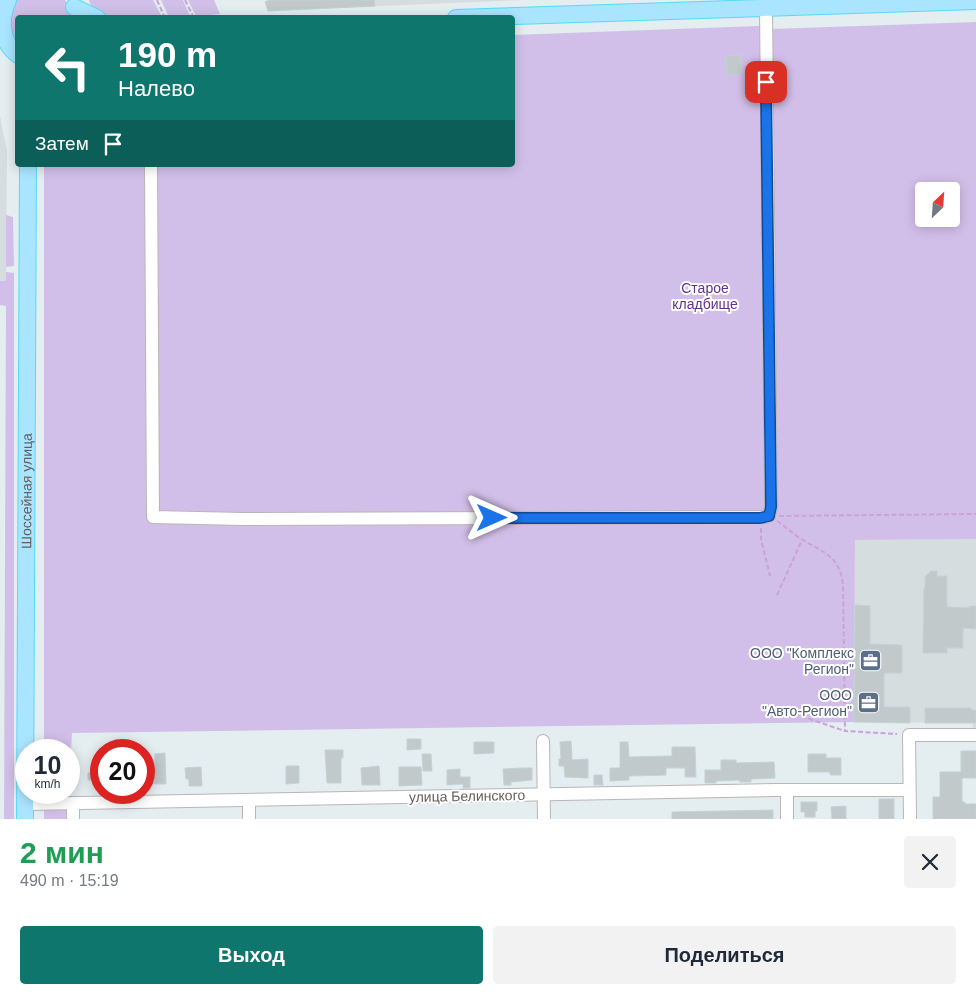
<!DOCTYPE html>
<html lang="ru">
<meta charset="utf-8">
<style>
:root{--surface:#fff;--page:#f2f2f3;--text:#1f2937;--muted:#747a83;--accent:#0f766e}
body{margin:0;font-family:Helvetica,sans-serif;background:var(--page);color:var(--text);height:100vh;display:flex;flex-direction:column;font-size:19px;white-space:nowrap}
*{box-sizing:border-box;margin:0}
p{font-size:16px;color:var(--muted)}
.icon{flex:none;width:28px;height:28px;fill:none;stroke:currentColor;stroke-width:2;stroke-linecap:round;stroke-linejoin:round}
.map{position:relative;height:819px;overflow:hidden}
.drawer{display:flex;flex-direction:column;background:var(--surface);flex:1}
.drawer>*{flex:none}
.hud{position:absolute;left:15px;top:15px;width:500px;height:152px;border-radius:5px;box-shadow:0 2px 12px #0003;background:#0f766e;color:#fff;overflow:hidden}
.needle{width:32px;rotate:25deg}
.buttons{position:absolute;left:915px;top:182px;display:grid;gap:10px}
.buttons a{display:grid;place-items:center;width:45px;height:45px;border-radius:5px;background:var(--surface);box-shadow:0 2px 12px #0003;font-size:25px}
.speed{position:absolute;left:15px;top:739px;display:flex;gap:10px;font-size:25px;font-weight:700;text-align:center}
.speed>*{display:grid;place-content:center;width:65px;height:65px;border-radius:50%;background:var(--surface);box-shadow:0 2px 12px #0003;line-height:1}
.speed small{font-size:12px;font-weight:400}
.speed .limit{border:8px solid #d22;background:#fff;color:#111}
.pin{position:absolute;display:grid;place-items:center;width:42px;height:42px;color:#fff;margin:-21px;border-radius:10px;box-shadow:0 2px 8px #0006}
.me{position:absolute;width:55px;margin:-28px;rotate:90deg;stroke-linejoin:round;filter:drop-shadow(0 0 4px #0008)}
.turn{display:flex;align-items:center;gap:18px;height:105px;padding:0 20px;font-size:22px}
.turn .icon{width:65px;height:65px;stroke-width:2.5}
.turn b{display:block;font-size:35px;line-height:42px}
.then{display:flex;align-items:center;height:48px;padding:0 20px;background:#0003;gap:10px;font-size:19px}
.round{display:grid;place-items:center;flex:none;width:52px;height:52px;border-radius:5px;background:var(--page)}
.summary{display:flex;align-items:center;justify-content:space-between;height:85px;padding:0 20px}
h1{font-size:30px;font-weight:800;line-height:38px;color:#1e9e55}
.cta{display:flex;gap:10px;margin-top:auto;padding:10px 20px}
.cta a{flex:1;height:58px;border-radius:5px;background:var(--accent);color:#fff;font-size:20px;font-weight:800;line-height:58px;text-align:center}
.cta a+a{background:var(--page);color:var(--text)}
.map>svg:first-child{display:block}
.industrial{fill:#d6ddde}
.green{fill:#d2bfe9;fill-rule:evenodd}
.building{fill:#c1c9cb;stroke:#c2d2d5}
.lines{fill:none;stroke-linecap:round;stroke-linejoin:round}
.minor-casing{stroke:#bcb5b5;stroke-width:14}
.major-casing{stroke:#52dbfb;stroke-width:18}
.path{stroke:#cba1dc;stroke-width:2;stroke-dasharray:5 2.5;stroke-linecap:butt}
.minor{stroke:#fff;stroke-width:12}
.major{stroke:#aae5ff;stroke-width:16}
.route-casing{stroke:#114b97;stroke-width:12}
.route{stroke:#1a73e8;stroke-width:9}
.labels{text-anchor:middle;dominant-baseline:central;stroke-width:4;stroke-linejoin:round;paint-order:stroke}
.park-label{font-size:14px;fill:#61318f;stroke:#fff}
.street-label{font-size:14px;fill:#665c5c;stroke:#fff}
.service-label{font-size:14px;fill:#4e5e75;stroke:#fff;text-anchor:end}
</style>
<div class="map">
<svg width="976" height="819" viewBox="0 0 976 819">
<rect width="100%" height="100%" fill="#e4edf0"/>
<!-- industrial -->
<g class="industrial">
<polygon points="268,0 524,0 268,11 265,2"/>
<polygon points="0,116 7,151 6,281 0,281"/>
<polygon points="976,539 976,728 973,728 972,723 854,722 855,540"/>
</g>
<!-- green -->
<g class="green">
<polygon points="14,0 65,0 73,17 18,18 17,49 11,42 9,8"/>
<path d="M89 0H153L162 17C143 17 94 24 89 0Z"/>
<polygon points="161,0 183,0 190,16 169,17"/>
<polygon points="188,0 214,0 220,14 196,16"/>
<path d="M976 22V539L855 540 854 722 72 733 69 787V750H44V165H512L513 35 758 26 772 29ZM924 191H951V219H924Z"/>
<polygon points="6,215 13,217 14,266 6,267"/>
<polygon points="6,272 14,273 14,819 4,819 6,306 0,305 0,281 6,281"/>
<rect x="44" y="793" width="24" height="26"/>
</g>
<!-- building -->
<g class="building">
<polygon points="270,0 374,0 375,6 268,11 265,2"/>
<polygon points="741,55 741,74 727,75 726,56"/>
<polygon points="931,571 937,571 937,576 947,576 947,607 969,608 969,606 976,606 976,629 963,628 963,648 947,648 947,653 923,653 924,588 925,588 925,577"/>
<polygon points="855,605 870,606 870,644 902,645 902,673 884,673 884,707 910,707 910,723 854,722"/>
<polygon points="925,708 971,708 971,710 976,710 976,723 925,723"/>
<polygon points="407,739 421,739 421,749 407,750"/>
<polygon points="571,741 572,760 588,759 588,778 565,777 564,766 559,766 559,759 561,759 560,742"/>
<polygon points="474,742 494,742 494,753 474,754"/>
<polygon points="620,742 628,742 629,757 672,756 672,747 695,747 696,777 685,777 685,768 666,768 666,775 629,776 629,780 610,781 610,768 620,768"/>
<polygon points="325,750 343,750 343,758 341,758 341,783 327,783"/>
<polygon points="961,751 976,751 976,778 962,778 962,802 965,802 965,804 976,804 976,819 933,819 933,797 940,797 940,772 961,772"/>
<polygon points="165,753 166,784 154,784 155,754"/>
<polygon points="422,754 431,754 432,771 423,771"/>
<polygon points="808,754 826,754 826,758 841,758 841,775 830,775 830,772 808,772"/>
<polygon points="721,760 736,760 736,763 774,762 775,778 751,779 751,782 740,782 739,780 716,781 716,783 705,783 705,770 721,770"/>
<polygon points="286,766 299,766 299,783 286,784"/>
<polygon points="379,766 380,785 362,785 361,768"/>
<polygon points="201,767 202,786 189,786 189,779 186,779 185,768"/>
<polygon points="399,767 421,767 422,785 399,786"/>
<polygon points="522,768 532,768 532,780 511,782 511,785 504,785 503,769"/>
<polygon points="460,769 460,777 470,777 470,788 463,788 463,784 447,785 447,770"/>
<polygon points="101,772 101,780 88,780 88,773"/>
<polygon points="594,775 602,775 603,785 594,785"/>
<rect x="879" y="799" width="15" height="20"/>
<polygon points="801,802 817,802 817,811 815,811 815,817 805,817 805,812 801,812"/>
<polygon points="846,806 846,819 832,819 831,807"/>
<polygon points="773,810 773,819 672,819 672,812"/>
</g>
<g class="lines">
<defs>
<g id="minor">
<polyline points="151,165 153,517 243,519 766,517 769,516 771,507 766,8"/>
<polyline points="543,741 544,819"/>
<polyline points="249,800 249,819"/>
<polyline points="25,804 775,790 909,790"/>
<polyline points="73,819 73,803"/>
<polyline points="787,819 787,790"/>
<polyline points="910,819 909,735 976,735"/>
</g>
<g id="major">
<path d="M8 0C0 19 0 42 18 55"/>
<polyline points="74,7 97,18"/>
<polyline points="456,18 976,1"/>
<path id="s1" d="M25 819 28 165"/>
</g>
</defs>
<!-- minor casing -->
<use href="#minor" class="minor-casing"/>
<!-- major casing -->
<use href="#major" class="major-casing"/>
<!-- path -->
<g class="path">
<polyline points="157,0 165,18"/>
<polyline points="185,0 193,16"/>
<polyline points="779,516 976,514"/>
<path d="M777 521C786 527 794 535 803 540 825 553 840 557 843 585L845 731 897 734"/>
<polyline points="761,528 761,539 770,576"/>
<polyline points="777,595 802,540"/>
<polyline points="780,709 845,731"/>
</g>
<!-- minor -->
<use href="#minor" class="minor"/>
<!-- major -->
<use href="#major" class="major"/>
</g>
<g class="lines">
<defs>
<polyline id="route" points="492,518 760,518 769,516 771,507 766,82"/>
</defs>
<!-- route casing -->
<use href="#route" class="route-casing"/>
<!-- route -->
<use href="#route" class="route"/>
</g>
<!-- icons -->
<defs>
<symbol id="office-square" viewBox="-11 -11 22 22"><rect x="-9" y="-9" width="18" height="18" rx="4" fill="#5c6f8a" stroke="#fff"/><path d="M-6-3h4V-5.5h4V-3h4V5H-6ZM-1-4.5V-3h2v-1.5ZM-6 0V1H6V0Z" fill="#fff"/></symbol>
</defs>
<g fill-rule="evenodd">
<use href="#office-square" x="858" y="648" width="25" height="25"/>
<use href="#office-square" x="856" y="690" width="25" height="25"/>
</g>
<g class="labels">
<!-- park labels -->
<g class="park-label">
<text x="705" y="288">Старое<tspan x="705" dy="16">кладбище</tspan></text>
</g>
<!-- street labels -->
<g class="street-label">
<text stroke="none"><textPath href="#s1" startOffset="328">Шоссейная улица</textPath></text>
<text transform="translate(467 796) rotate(-1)">улица Белинского</text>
</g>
<!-- service labels -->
<g class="service-label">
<text x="854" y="653">ООО "Комплекс<tspan x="854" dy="16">Регион"</tspan></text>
<text x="852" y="695">ООО<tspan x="852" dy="16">"Авто-Регион"</tspan></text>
</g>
</g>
</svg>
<div class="buttons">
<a><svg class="needle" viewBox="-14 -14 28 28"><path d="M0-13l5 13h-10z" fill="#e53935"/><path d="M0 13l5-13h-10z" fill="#747a83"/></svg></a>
</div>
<div class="speed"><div>10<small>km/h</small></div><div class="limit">20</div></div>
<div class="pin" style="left:766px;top:82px;background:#d93025"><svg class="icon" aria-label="arrive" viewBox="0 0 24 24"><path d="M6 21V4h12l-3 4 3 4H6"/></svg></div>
<svg class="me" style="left:492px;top:518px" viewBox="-20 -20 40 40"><path d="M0-17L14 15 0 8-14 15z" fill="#1a73e8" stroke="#fff" stroke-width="4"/></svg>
<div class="hud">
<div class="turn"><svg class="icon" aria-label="left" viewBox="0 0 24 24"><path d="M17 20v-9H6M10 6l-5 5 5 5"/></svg><div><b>190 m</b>Налево</div></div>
<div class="then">Затем<svg class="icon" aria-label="arrive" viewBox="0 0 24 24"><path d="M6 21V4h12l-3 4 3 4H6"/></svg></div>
</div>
</div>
<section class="drawer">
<div class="summary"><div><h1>2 мин</h1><p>490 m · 15:19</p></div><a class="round"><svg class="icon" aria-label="close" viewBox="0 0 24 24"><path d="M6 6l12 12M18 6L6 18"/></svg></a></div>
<div class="cta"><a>Выход</a><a>Поделиться</a></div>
</section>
